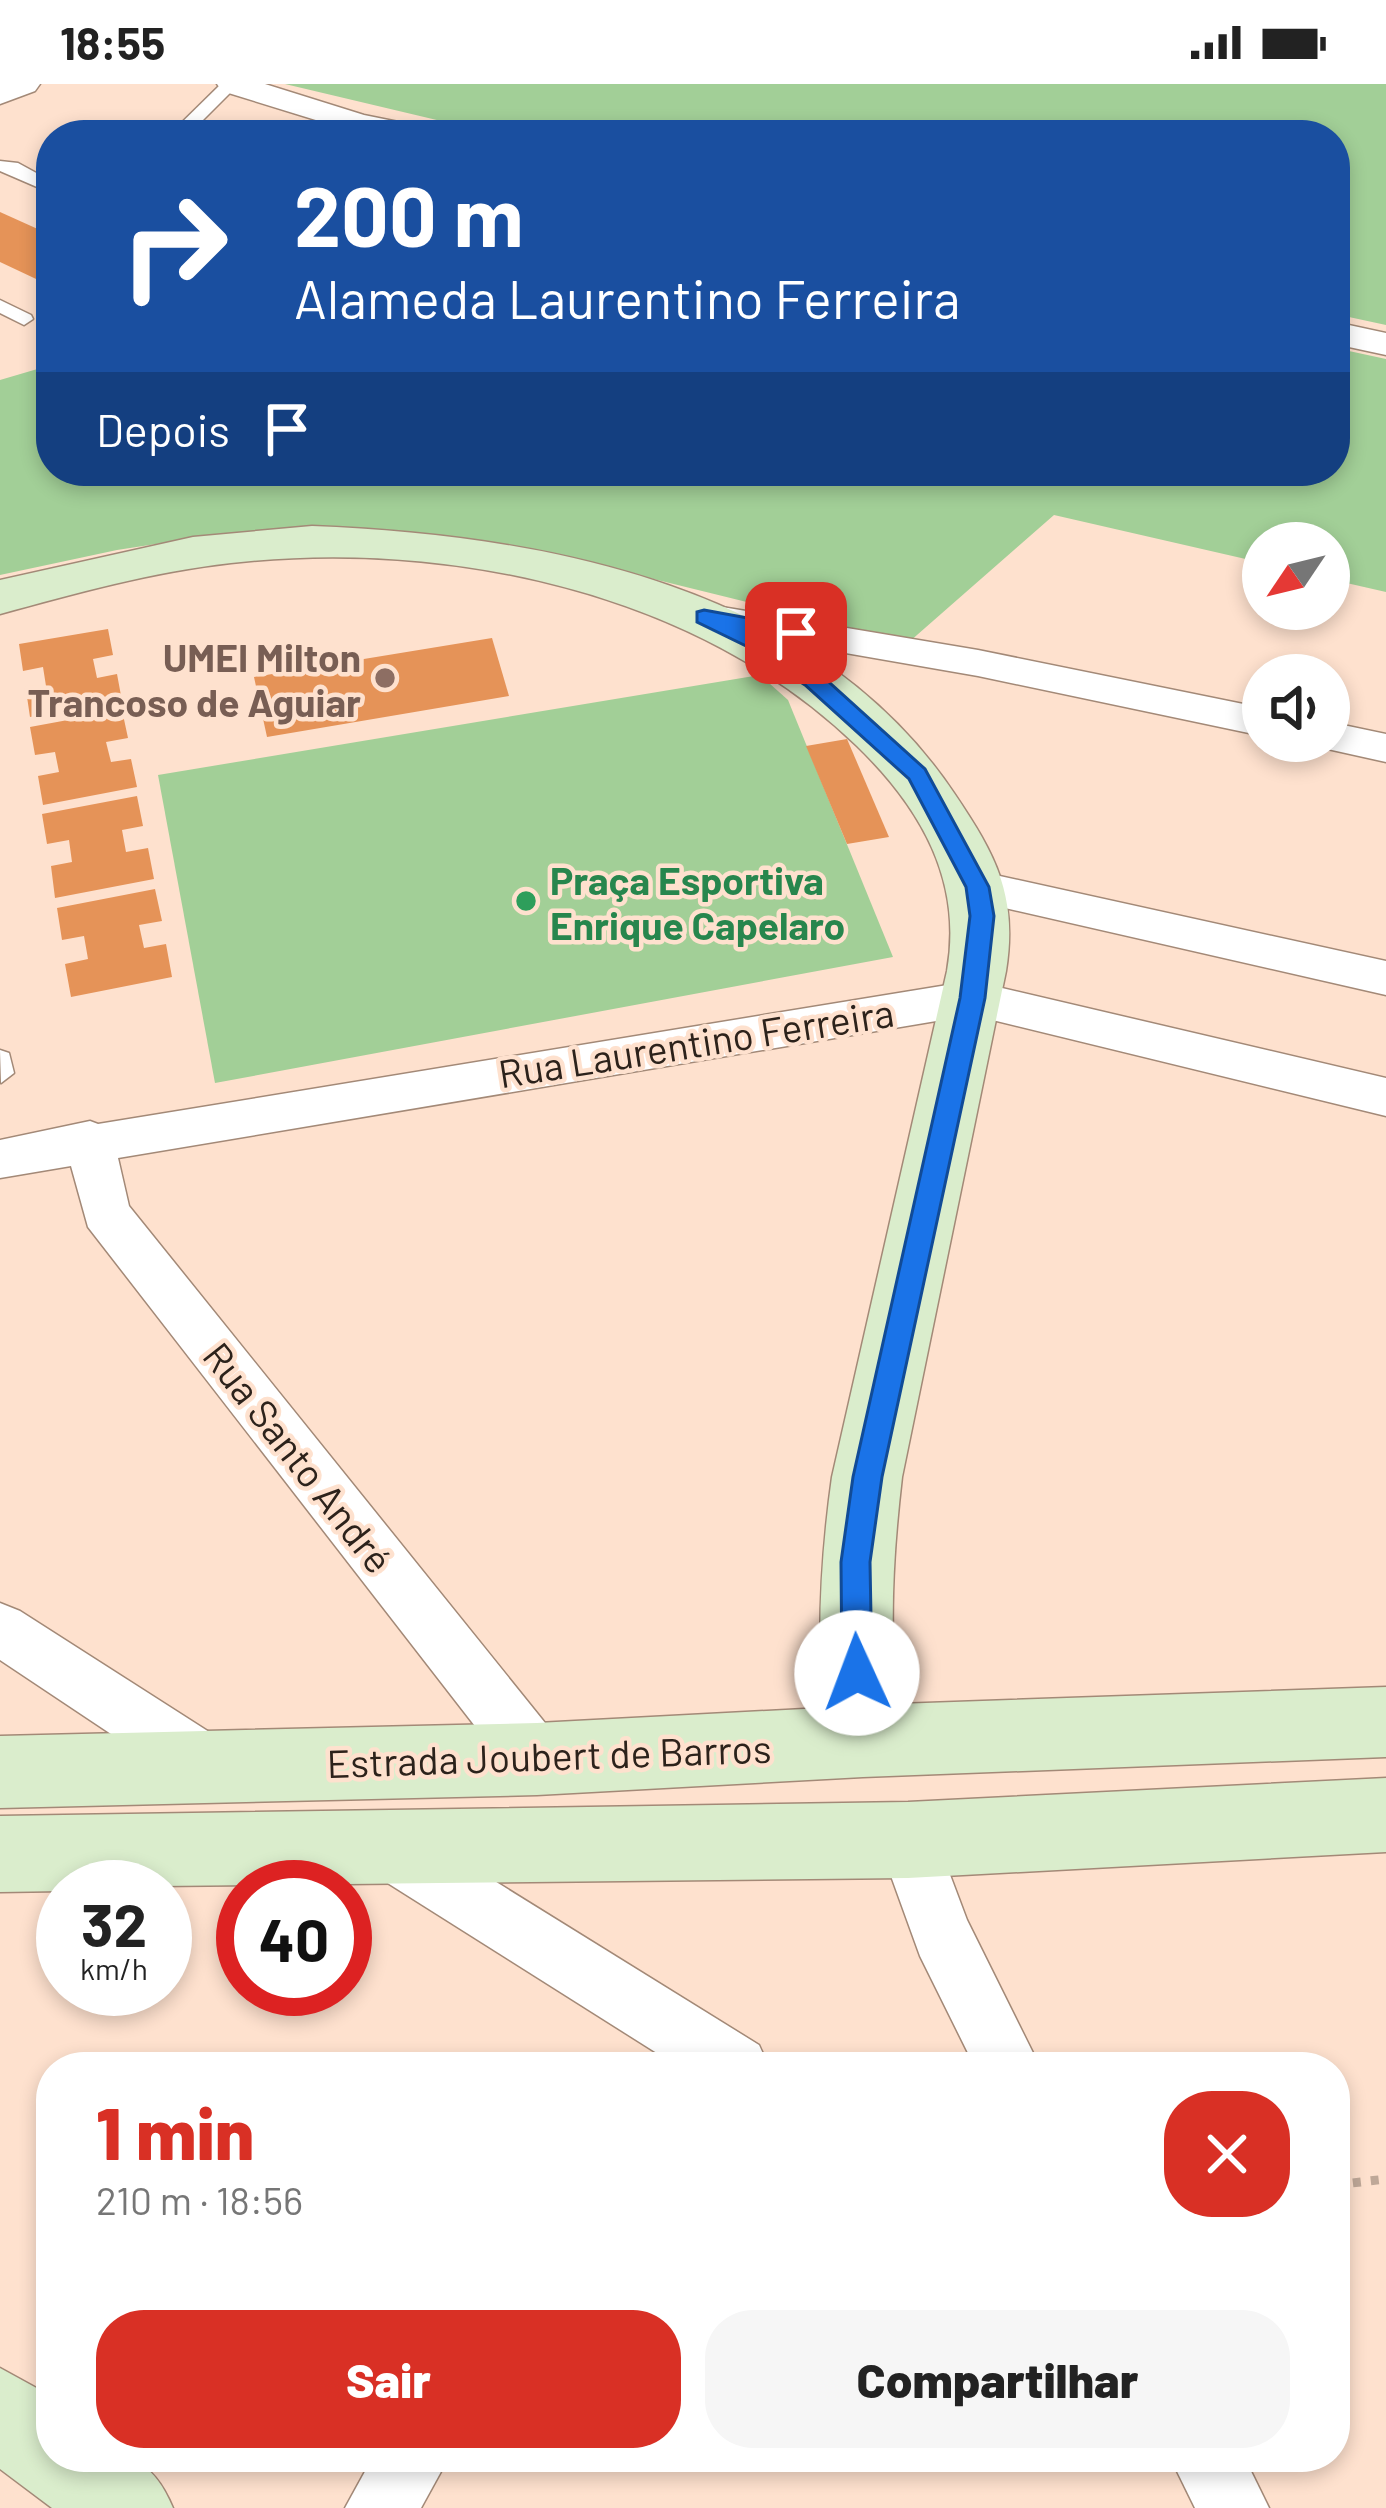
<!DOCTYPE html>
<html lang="pt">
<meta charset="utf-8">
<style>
:root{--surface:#fff;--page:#f6f6f6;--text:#222;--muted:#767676;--accent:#d93025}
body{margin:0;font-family:Barlow,sans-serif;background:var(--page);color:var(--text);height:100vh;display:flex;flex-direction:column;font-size:45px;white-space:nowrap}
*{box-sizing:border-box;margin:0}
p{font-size:39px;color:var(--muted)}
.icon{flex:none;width:66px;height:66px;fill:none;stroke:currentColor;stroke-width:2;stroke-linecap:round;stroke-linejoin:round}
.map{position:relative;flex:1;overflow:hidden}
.sheet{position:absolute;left:36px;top:1968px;width:1314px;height:420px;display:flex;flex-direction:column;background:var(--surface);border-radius:48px;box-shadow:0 6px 18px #0003}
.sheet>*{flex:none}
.guide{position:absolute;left:36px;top:36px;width:1314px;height:366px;border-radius:48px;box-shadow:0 6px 18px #0003;background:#1a4fa0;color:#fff;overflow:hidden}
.needle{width:78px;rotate:235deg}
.buttons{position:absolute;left:1242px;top:438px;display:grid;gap:24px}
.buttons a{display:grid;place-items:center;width:108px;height:108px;border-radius:50%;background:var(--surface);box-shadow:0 6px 18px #0003;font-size:60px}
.speed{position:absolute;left:36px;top:1776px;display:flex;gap:24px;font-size:60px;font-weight:700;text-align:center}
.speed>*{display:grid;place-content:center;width:156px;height:156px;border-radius:50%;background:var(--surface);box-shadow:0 6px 18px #0003;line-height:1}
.speed small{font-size:30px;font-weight:400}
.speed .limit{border:18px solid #d22;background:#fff;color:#111}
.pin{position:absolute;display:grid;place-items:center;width:102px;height:102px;color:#fff;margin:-51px;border-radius:24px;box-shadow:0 6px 18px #0006}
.me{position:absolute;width:132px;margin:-66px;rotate:358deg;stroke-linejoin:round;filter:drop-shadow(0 0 9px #0008)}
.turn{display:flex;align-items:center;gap:42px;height:252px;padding:0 60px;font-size:54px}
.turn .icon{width:156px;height:156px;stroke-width:2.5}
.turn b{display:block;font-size:84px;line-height:102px}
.then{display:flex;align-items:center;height:114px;padding:0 60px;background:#0003;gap:24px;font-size:45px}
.round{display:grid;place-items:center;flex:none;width:126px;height:126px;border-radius:48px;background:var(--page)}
.head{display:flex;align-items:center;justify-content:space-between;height:204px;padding:0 60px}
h1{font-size:72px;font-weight:800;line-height:90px;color:var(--accent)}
.cta{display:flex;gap:24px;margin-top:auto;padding:24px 60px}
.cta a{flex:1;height:138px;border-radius:48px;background:var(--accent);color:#fff;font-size:48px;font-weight:800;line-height:138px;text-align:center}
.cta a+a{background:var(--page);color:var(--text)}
.status{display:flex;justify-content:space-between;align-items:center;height:84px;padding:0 60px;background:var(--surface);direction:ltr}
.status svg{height:33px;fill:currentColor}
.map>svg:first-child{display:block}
.green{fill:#a2cf97}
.building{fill:#e59358}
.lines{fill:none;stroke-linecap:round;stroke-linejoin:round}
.lane-casing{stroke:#a38977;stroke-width:3}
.street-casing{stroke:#a38977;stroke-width:3}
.secondary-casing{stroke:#a38977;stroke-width:3}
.path{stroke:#bfa898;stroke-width:9;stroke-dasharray:8 10;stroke-linecap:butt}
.lane{fill:#fff;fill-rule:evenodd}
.street{fill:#fff;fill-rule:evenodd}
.secondary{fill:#daedcc;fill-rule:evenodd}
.route{fill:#1a73e8;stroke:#114b97;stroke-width:3}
.education-dot{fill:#8d6e63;stroke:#fee1ce;stroke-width:4.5}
.leisure-dot{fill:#2e9e5b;stroke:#fee1ce;stroke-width:4.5}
.labels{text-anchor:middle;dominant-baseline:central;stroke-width:9;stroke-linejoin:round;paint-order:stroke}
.education-label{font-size:39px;font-weight:bold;fill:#785e54;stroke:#fee1ce;text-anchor:end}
.leisure-label{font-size:39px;font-weight:bold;fill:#27864d;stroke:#fee1ce;text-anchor:start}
.street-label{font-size:39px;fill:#2c221b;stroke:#fee1ce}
</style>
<div class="status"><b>18:55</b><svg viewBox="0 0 49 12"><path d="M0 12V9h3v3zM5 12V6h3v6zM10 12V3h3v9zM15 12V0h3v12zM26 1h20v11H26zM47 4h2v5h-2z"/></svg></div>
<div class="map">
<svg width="1386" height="2424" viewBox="0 0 1386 2424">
<rect width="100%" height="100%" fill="#fee1ce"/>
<!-- green -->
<g class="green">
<polygon points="285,0 1386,0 1386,241 1335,230 1335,51 500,51"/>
<polygon points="1335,264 1386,275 1386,508 1329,495 1329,459 1263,459 1263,479 1054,431 909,558 560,472 338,443 221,450 117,466 0,491 0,296 51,281 51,387 1335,387"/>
<polygon points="760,591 788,616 893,873 215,999 158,691"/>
</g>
<!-- building -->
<g class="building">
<polygon points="0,128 51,151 51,202 0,178"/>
<polygon points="108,545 113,571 93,575 97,594 117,590 122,617 30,633 26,606 46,602 43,583 23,587 19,560"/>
<polygon points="492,554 509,612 267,653 254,593"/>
<polygon points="122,626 128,654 106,658 111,678 131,675 137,703 43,721 38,692 59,688 55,668 35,671 30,643"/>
<polygon points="847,655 889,753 847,760 806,662"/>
<polygon points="137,712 143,742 122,746 126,768 148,764 154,795 55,814 51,782 72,778 69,756 47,760 42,730"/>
<polygon points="155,805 162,837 139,841 144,864 166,860 172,893 71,913 65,880 88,875 84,852 62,856 57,824"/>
</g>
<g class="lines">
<defs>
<g id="lane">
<polygon points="221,0 239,0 188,51 169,51"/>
<polygon points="0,77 18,79 51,97 51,109 0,87"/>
<polygon points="0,216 31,231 33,235 24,241 0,229"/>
<polygon points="0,966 9,969 14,989 1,999"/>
</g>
<g id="street">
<polygon points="0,0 40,0 35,7 0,20"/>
<polygon points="217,0 265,0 364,31 428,44 433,51 358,49 222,7"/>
<polygon points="1335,238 1386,249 1386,271 1335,260"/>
<polygon points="704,520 978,566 1263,624 1263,652 978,592 690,542 684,533 690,524"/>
<polygon points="1329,638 1386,650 1386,678 1314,662 1311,657 1329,657"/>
<polygon points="977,787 1386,877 1386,911 961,814 955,803 961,792"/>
<polygon points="972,897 1386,994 1386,1032 972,931 118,1074 129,1122 558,1655 566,1675 558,1695 537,1703 516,1695 88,1143 71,1082 0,1094 0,1056 90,1037 98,1040"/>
<polygon points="0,1519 20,1527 231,1662 239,1682 231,1702 210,1710 189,1702 0,1576"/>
<polygon points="908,1727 929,1735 967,1836 1040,1983 975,1983 920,1872 878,1756 887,1735"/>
<polygon points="388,1736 409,1744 759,1961 769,1983 679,1983 367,1786 358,1765 367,1744"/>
<polygon points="373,2373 449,2373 421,2424 345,2424"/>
<polygon points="1170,2373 1244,2373 1269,2424 1195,2424"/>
</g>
<g id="secondary">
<path d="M312 442C546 451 815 502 954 709 996 771 1018 812 1006 887L902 1393C893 1470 889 1543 897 1620L1386 1603V1673L863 1693 537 1711 0 1724V1652L537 1639 823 1624C817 1545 821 1471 832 1393L947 887C963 797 921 724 857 662 699 508 446 454 231 479 152 488 76 509 0 530V496L193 453Z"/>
<polygon points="1386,1694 1386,1768 908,1794 63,1803 63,1807 0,1808 0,1732 908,1718"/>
<path d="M0 2284 51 2312V2373C113 2373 146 2359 173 2424H52L0 2385Z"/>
</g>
</defs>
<!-- lane casing -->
<use href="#lane" class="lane-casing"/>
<!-- street casing -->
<use href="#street" class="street-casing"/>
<!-- secondary casing -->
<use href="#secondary" class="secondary-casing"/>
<!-- path -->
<polyline class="path" points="1335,2101 1386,2095"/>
<!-- lane -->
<use href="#lane" class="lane"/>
<!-- street -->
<use href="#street" class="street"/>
<!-- secondary -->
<use href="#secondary" class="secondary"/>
</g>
<!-- route -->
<polygon class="route" points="704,526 803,544 806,549 796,556 756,549 821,591 925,685 989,803 994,832 985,914 882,1393 870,1478 872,1589 868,1599 857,1603 846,1599 842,1589 841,1478 853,1393 960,914 970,832 966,803 909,695 805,601 746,562 697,538 697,528"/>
<!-- markers -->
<circle class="education-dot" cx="385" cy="594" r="12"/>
<circle class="leisure-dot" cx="526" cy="817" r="12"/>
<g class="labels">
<!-- education labels -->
<g class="education-label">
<text x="361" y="572">UMEI Milton<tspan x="361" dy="45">Trancoso de Aguiar</tspan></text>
</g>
<!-- leisure labels -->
<g class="leisure-label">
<text x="550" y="795">Praça Esportiva<tspan x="550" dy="45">Enrique Capelaro</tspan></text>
</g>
<!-- street labels -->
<g class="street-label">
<text transform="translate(696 958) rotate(-9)">Rua Laurentino Ferreira</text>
<text transform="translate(299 1373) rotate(52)">Rua Santo André</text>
<text transform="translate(549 1671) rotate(-2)">Estrada Joubert de Barros</text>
</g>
</g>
</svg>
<div class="buttons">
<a><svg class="needle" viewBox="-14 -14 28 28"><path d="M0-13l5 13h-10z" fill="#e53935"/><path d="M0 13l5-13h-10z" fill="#767676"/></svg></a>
<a><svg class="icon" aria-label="sound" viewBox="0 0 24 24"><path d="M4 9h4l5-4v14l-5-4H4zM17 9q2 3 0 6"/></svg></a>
</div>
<div class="speed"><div>32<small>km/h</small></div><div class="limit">40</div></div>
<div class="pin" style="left:796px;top:549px;background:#d93025"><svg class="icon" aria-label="arrive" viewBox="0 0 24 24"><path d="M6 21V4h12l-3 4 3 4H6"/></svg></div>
<svg class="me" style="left:857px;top:1589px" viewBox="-20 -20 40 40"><circle r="19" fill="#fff"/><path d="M0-13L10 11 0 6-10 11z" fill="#1a73e8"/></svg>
<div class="guide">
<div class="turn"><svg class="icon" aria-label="right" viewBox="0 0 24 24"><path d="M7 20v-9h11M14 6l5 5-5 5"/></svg><div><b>200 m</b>Alameda Laurentino Ferreira</div></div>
<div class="then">Depois<svg class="icon" aria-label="arrive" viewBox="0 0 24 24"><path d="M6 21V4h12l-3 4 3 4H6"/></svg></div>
</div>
<section class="sheet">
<div class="head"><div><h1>1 min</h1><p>210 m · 18:56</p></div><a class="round" style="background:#d93025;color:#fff"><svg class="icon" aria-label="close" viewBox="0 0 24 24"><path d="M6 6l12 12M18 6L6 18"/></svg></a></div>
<div class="cta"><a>Sair</a><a>Compartilhar</a></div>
</section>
</div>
